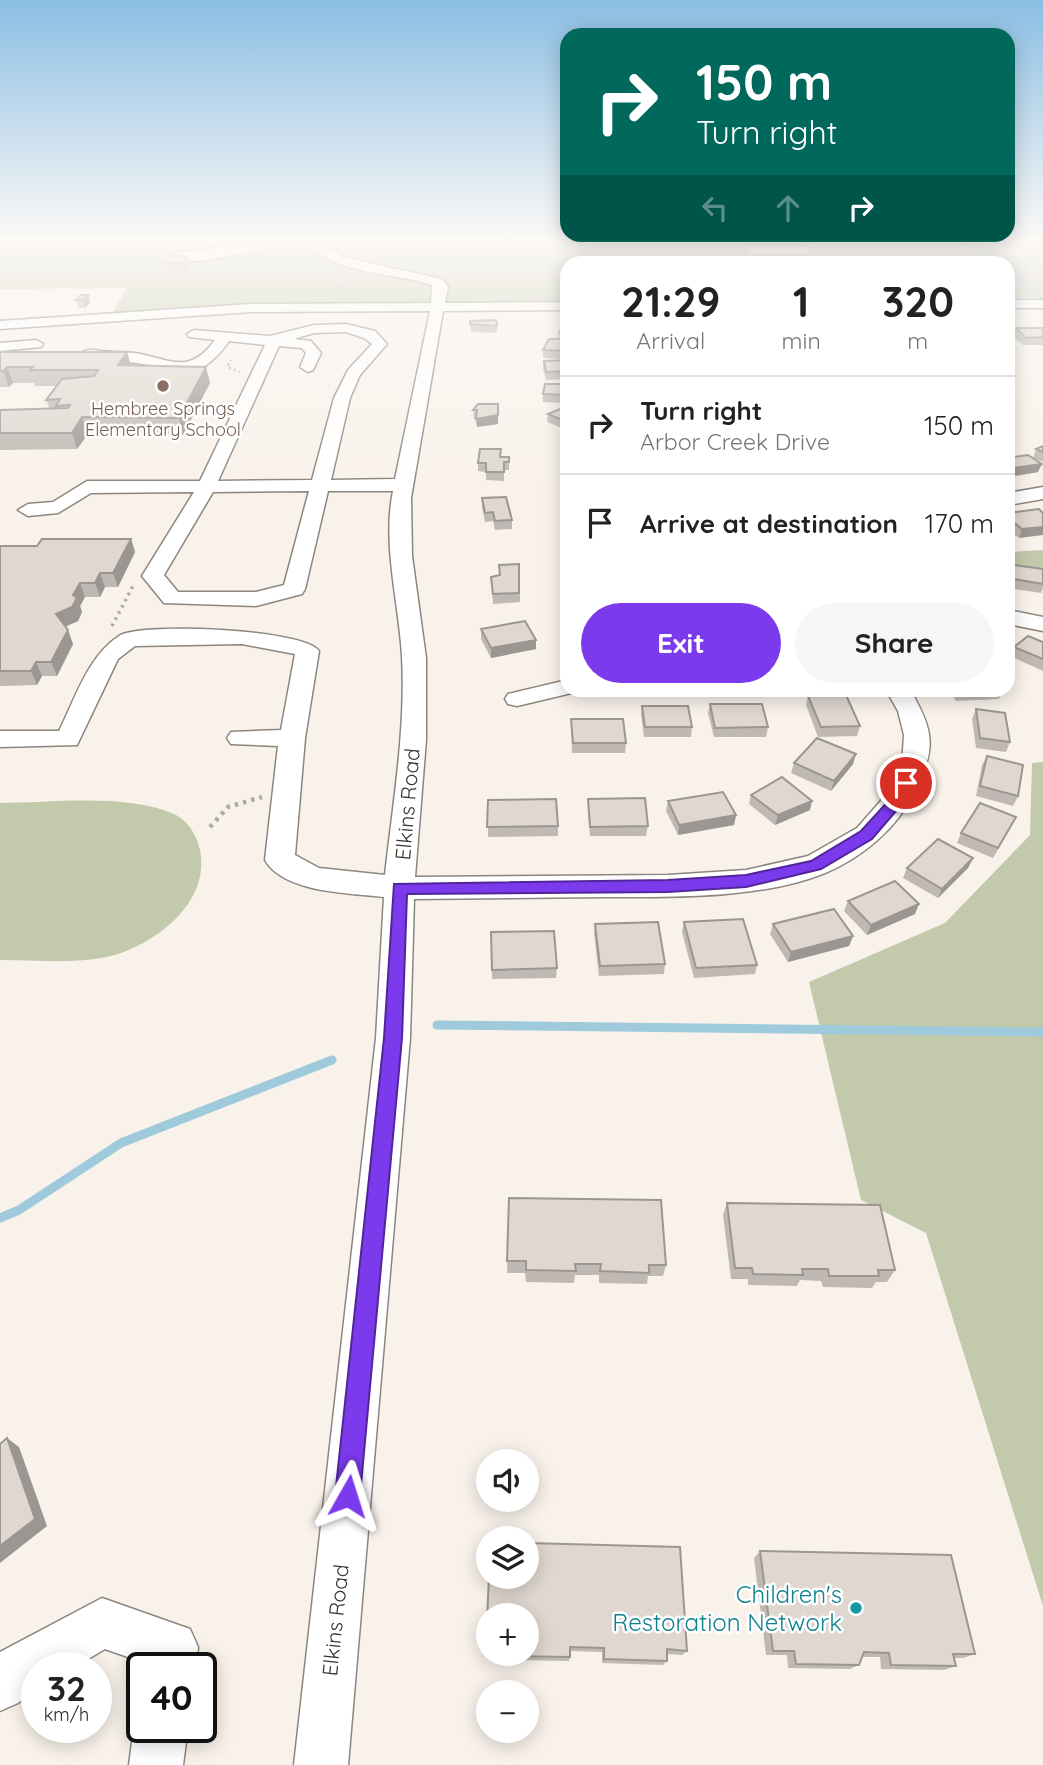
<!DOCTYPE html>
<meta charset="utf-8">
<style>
:root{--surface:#fff;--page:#f6f6f6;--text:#222;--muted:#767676;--line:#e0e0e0;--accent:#7c3aed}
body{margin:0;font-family:Quicksand,sans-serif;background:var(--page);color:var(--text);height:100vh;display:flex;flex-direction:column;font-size:26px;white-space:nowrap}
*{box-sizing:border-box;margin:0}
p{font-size:23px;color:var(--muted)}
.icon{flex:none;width:38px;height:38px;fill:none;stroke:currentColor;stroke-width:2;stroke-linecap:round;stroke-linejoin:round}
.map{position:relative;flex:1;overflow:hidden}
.panel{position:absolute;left:560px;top:256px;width:455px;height:441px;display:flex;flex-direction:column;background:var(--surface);border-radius:21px;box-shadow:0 4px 18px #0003}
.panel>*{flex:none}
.banner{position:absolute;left:560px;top:28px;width:455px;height:214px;border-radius:21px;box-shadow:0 4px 18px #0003;background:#00695c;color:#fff;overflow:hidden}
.tools{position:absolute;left:476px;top:1449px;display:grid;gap:14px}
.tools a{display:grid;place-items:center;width:63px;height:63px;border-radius:50%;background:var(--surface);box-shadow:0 4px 18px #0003;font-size:35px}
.speed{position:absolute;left:21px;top:1652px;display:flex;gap:14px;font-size:35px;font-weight:700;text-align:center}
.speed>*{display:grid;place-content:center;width:91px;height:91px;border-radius:50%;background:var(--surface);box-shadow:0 4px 18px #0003;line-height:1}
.speed small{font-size:18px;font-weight:400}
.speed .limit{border:4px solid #111;border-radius:10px;background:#fff;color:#111}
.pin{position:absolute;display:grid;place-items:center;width:60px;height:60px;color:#fff;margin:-30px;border:4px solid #fff;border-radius:50%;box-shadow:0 2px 7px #0007}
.me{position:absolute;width:77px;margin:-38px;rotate:6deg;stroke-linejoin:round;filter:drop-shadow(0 0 5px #0008)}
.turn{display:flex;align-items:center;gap:24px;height:147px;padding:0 21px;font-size:32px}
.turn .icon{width:91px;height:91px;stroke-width:2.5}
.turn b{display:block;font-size:49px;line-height:60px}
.lanes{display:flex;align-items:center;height:66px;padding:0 21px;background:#0003;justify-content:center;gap:35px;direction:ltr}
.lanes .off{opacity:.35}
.eta{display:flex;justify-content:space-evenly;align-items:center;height:119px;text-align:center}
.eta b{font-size:42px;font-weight:700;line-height:49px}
.button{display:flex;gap:14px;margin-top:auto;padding:14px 21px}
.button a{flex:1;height:80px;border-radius:42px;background:var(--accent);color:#fff;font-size:28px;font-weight:700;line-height:80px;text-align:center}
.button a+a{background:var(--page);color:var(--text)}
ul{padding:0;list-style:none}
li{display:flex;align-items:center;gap:21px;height:98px;padding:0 21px;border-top:2px solid var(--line)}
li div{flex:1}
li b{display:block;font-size:26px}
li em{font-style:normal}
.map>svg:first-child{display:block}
.green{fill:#c3c9ab}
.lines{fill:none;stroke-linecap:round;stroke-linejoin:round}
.stream-far1{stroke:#9ecadb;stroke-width:3.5}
.stream{stroke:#9ecadb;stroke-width:9}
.minor-casing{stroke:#8d867f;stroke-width:3}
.path-far3{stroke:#aea9a4;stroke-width:2;stroke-dasharray:2 2.5;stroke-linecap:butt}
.path-far2{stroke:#aea9a4;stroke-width:2.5;stroke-dasharray:2 3.5;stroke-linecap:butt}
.path-far1{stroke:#aea9a4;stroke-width:3.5;stroke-dasharray:2.5 4.5;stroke-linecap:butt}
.path{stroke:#aea9a4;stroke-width:4.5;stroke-dasharray:3.5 5;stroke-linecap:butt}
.minor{fill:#fff;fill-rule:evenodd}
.wall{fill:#c0b9b3}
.shaded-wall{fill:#9c9692}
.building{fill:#dfd7d0;stroke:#9c9692;stroke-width:2}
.route{fill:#7c3aed;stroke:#51269a;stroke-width:2}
.education-dot{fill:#8d6e63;stroke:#fff;stroke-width:2.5}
.culture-dot{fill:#0f9aa8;stroke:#fff;stroke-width:2.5}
.labels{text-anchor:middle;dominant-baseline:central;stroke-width:5;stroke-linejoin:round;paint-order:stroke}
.far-education-label{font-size:18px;fill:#785e54;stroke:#fff}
.street-label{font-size:21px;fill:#373431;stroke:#fff}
.near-culture-label{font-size:24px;fill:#0d838f;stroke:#fff;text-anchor:end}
</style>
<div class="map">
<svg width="1043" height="1765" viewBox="0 0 1043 1765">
<rect width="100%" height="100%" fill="#f9f2eb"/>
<!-- green -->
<g class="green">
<polygon points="0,242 1043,242 1043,297 1008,298 1008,262 567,262 567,302 452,302 111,315 127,288 0,289"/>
<polygon points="1043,550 1043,570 1008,569 1008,552"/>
<polygon points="1043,762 1043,1606 926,1233 861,1200 809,982 945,923 1030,835 1032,763"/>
<path d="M0 803C54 803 125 793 174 814 190 821 200 841 201 857 206 907 151 947 107 957 73 964 35 960 0 960Z"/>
</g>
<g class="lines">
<!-- stream-far1 -->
<g class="stream-far1">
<polyline points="963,242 997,262"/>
<polyline points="1008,271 1043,300"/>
</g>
<!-- stream -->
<g class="stream">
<polyline points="437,1025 1043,1032"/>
<polyline points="0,1218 19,1210 121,1143 332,1060"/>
</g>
<defs>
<g id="minor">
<path d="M257 242H339L326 246 347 258 442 279 448 287 445 303 567 302V310L443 311 411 498 412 556 426 658V740L415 877 668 875 746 870 808 856 857 828 886 795 902 765 904 735 898 711 886 690H910C935 731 936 750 914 793 897 828 862 858 825 873 761 899 673 897 605 897 541 898 477 898 414 899L410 1038 348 1765H294L376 1038 384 897C350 893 284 893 265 860L278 746 231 744 227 738 231 732 281 730 295 654 242 644 135 646 118 659 77 745 0 747V731H59C75 699 88 656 119 636 139 622 304 629 319 651L305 738 295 855 319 868 385 875C393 803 406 729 402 656 399 603 382 544 393 491H328L305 589 302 594 256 606 164 603 142 576 194 492 91 493 58 513 28 516 18 510 28 504 53 502 87 481H200L265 345 229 341C195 390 174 366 128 362 114 361 90 363 80 354 87 348 93 350 101 351 112 352 124 352 135 353 170 359 189 376 215 340L189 337 187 334 194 330 270 336 314 325 346 324 375 331 387 344 360 375 350 398 331 480 395 479 430 311 251 312 0 329V321L251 304 431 303 432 285C395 272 342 276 313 247 295 248 276 248 258 250 238 252 187 269 172 257L178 253ZM346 332 364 338 372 344 348 370 334 398 312 480 218 481 279 346 302 348 306 353 300 367 308 372 313 370 321 353 311 341 294 339 314 333ZM309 491 284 585 256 592H178L164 575 213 492Z"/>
<polygon points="751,246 805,246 811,250 805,254 747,253 745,250"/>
<rect x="1008" y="300" width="35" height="8"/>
<polygon points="36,340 43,344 41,347 0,351 0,343"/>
<polygon points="1043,487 1043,499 1008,505 1008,493"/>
<polygon points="1008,610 1043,617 1043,631 1008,624"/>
<polygon points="567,680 567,690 577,690 576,692 517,706 508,704 505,699 508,694"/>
<polygon points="102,1598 190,1629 198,1647 196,1668 144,1668 145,1663 105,1649 73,1668 37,1668 37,1689 18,1703 0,1711 0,1652"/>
<polygon points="142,1709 142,1727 188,1727 183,1765 129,1765 134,1727"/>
</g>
</defs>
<!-- minor casing -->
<use href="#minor" class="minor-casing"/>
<!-- path-far3 -->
<g class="path-far3">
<polyline points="404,257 410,249"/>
<polyline points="0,277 138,276 141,283 138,294 148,298"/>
<polyline points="328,291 360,282"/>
<polyline points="228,365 231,360"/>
</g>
<!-- path-far2 -->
<polyline class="path-far2" points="229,364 227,367 240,372"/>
<!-- path-far1 -->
<polyline class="path-far1" points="112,626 134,584"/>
<!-- path -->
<polyline class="path" points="210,827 228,807 262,797"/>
<!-- minor -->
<use href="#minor" class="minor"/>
</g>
<!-- wall -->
<g class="wall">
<polygon points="163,262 189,263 183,270 165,269"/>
<polygon points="88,295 90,302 85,308 78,308 76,300"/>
<polygon points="564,312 567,312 567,359 543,358 543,350 559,339 559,333 563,326"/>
<polygon points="470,321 497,326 497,333 471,332"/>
<polygon points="1016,328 1043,329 1043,345 1023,345 1013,336"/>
<polygon points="0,352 127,352 131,365 210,383 183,435 88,434 77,449 0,450 0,410 50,409 46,400 57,386 35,386 34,383 13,383 9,387 0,387"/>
<polygon points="567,360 567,379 546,380 543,368 544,361"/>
<polygon points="567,384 567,403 543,402 543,394"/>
<polygon points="478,404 498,424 477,427 476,419 474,419 473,410"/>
<polygon points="567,407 567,430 547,422 548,414"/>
<polygon points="1043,446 1043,462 1033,458 1036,449"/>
<polygon points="500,457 509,457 509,470 504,470 504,481 486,480 486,472 478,471 478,463"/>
<polygon points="1008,458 1038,472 1008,477"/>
<polygon points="482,498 512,520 512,529 495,530 493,521 485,522 482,507"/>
<polygon points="1039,509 1019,538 1008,530 1008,513"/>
<polygon points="131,539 135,552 118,587 105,587 100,597 85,597 80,606 82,612 78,621 65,627 73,644 57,676 42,676 37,685 0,686 0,546 37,546"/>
<polygon points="519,564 520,602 493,604 491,577 499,576 499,565"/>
<polygon points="1008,564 1043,569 1043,588 1041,593 1008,588"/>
<polygon points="564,627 567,627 567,655 565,655"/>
<polygon points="481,629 536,640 536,649 491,658 481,639"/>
<polygon points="1043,642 1043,671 1010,656 1014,647"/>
<polygon points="949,690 1003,690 999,699 956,701"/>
<polygon points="808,696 860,726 857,736 818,737 806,705"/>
<polygon points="710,704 768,727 766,737 714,737 708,713"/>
<polygon points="642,706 692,727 691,737 644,737 641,715"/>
<polygon points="976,709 1010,742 1006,752 976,748 972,719"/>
<polygon points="571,719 626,743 625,753 572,753"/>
<polygon points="987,756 1018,796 1013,806 976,796 982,765"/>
<polygon points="794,763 853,764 831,791 791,773"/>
<polygon points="751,795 810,810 775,825 749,804"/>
<polygon points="588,799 648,826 646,836 590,836 588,809"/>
<polygon points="488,800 558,826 558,836 488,837"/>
<polygon points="668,801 736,815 734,825 678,835 666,811"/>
<polygon points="1011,827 993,858 957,843 961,833"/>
<polygon points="973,858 968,868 938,898 903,878 907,868"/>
<polygon points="848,901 915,914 867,935 844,911"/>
<polygon points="684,922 757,965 755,974 694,978 682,932"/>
<polygon points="595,924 665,964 664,974 599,976 594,933"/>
<polygon points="773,924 853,936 849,946 788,962 770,934"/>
<polygon points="491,932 557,968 556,978 492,979"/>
<polygon points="509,1198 666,1265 663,1276 648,1276 647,1284 599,1283 599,1275 575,1275 574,1283 526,1282 525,1273 507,1273"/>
<polygon points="727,1203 895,1270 887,1282 876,1282 872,1288 823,1287 821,1281 800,1280 797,1286 748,1285 748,1279 731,1279 723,1215"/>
<polygon points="760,1551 975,1654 963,1658 955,1658 956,1666 944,1670 881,1669 880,1657 862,1657 859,1665 850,1669 788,1668 787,1655 766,1655 754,1558"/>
<polygon points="489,1577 687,1651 682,1655 667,1654 667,1661 663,1665 602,1663 602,1652 570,1651 570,1657 569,1661 507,1660 505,1654 527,1654 488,1615 488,1645 487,1645 486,1641"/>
</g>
<!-- shaded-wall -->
<g class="shaded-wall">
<polygon points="187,256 189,263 183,270 182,263"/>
<polygon points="88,295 90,302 85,308 83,300"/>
<polygon points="127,352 131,367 118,365"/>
<polygon points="7,367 13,383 9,387 3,371"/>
<polygon points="206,367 210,383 183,435 179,418"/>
<polygon points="498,404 498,424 477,427 476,419"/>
<polygon points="82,417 88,434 77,449 72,433"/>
<polygon points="1042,464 1038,472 1008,477 1012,468"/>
<polygon points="1043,527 1043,535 1019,538 1022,529"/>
<polygon points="131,539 135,552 118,587 113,573"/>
<polygon points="100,573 105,587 100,597 95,583"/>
<polygon points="80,583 85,597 80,606 82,612 78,621 62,628 56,614 73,595"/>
<polygon points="68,630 73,644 57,676 51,662"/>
<polygon points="536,640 536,649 491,658 491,648"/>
<polygon points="36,662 42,676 37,685 31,671"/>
<polygon points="856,754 853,764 831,791 834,781"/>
<polygon points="812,801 810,810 775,825 778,815"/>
<polygon points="736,815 734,825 678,835 679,825"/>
<polygon points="973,858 968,868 938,898 942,889"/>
<polygon points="919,904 915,914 867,935 871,925"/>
<polygon points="853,936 849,946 788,962 791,952"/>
<polygon points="7,1438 19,1447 47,1526 0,1563 0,1546"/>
</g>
<!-- building -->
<g class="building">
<polygon points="169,256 187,256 182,263 163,262"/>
<polygon points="81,295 88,295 83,300 76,300"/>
<polygon points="564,312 567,312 567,323 563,322"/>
<polygon points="496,320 497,326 470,324 470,321"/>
<polygon points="563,325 567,325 567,334 559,333"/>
<polygon points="1016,328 1042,328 1043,329 1043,337 1026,338"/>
<polygon points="549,339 567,339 567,351 543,350"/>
<polygon points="0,352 127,352 118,365 206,367 179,418 82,417 72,433 0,433 0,410 68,408 70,405 56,406 60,399 46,400 62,379 94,376 98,370 30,370 33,367 7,367 3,371 0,371"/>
<polygon points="567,360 567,371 546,372 544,361"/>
<polygon points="545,384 567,384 567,395 543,394"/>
<polygon points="478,404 498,404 498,415 476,419 477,410 473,410"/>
<polygon points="565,407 567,407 567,422 548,414"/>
<polygon points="1043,446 1043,452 1036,449"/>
<polygon points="480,449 501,449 500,457 509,457 509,462 504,462 504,472 486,472 486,463 478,463"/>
<polygon points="1028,455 1042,464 1012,468 1008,466 1008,458"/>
<polygon points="506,497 512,520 495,521 493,512 485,513 482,498"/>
<polygon points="1039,509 1043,513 1043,527 1022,529 1008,518 1008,513"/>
<polygon points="42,539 131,539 113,573 100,573 95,583 80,583 73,595 77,598 72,607 56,614 68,630 51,662 36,662 31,671 0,671 0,546 37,546"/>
<polygon points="519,564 519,593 493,594 491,577 500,575 499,565"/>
<polygon points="1008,564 1043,569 1043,584 1008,578"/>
<polygon points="525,621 536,640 491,648 481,629"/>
<polygon points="564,627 567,627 567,645 565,645"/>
<polygon points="1028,636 1043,642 1043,659 1014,647"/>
<polygon points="959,690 1003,690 960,691"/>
<polygon points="846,695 860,726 821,727 808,696"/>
<polygon points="710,704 762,704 768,727 715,728"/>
<polygon points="642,706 688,706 692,727 645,727"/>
<polygon points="976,709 1005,713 1010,742 980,738"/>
<polygon points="571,719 623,719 626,743 573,743"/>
<polygon points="817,738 856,754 834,781 794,763"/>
<polygon points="987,756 1023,765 1018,796 980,786"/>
<polygon points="782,777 812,801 778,815 751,795"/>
<polygon points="723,792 736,815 679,825 668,801"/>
<polygon points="645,798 648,826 590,827 588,799"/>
<polygon points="556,799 558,826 487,827 488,800"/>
<polygon points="980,803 1016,817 998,848 961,833"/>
<polygon points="938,839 973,858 942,889 907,868"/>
<polygon points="895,881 919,904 871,925 848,901"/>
<polygon points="834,909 853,936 791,952 773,924"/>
<polygon points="743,919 757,965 696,968 684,922"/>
<polygon points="658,922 665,964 600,966 595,924"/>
<polygon points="554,931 557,968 492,970 491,932"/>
<polygon points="509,1198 661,1200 666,1265 649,1265 649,1273 600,1271 601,1264 575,1264 576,1271 526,1270 526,1261 507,1261"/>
<polygon points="727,1203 880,1205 895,1270 878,1270 879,1276 829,1276 828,1269 802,1269 803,1275 753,1274 752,1268 735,1268"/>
<polygon points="7,1438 35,1519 0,1546 0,1444"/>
<polygon points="527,1543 680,1547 687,1651 667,1649 667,1661 604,1659 604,1648 570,1647 570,1657 507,1656 506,1654 527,1654 527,1615 488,1615 488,1641 486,1641 489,1577 527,1577"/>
<polygon points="760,1551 951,1555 975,1654 953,1654 956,1666 891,1665 889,1653 864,1652 859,1665 796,1664 794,1651 773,1651"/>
</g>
<!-- sky -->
<linearGradient id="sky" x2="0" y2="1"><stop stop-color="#8abde3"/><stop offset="0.49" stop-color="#fcf9f6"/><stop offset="1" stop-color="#fcf9f6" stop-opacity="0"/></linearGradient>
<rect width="1043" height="489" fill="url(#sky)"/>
<!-- route -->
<polygon class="route" points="906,778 914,783 903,803 872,839 821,869 746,887 668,892 407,894 402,1038 360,1496 357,1504 348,1508 339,1504 335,1496 384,1038 394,884 668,880 746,875 811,861 861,831 892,797 901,779"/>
<!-- markers -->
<circle class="education-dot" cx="163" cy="386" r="7"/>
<circle class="culture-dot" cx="856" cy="1608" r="7"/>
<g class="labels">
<!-- far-education labels -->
<g class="far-education-label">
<text x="163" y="408">Hembree Springs<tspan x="163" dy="21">Elementary School</tspan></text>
</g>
<!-- street labels -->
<g class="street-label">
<text transform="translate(407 804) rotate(-85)">Elkins Road</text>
<text transform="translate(335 1620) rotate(-84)">Elkins Road</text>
</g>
<!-- near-culture labels -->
<g class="near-culture-label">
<text x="842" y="1594">Children's<tspan x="842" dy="28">Restoration Network</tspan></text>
</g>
</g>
</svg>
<div class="tools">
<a><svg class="icon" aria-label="sound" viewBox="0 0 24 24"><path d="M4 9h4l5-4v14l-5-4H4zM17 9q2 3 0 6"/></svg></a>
<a><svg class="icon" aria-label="layers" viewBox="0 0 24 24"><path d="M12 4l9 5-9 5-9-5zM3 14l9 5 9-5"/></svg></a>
<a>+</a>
<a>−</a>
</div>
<div class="speed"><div>32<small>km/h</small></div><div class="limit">40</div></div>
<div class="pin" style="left:906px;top:783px;background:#d93025"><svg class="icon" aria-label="arrive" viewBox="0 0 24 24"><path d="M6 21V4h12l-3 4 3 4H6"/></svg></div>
<svg class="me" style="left:348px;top:1496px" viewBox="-20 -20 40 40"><path d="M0-17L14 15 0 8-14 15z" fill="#7c3aed" stroke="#fff" stroke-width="4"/></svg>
<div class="banner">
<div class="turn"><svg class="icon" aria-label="right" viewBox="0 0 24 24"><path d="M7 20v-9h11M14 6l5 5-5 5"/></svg><div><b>150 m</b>Turn right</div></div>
<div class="lanes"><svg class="icon off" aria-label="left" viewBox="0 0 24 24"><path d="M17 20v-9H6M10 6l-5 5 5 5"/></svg><svg class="icon off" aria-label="ahead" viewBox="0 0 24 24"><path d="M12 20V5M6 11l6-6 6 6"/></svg><svg class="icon" aria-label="right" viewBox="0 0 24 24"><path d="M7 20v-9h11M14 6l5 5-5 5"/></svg></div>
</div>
<section class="panel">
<div class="eta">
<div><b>21:29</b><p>Arrival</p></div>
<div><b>1</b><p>min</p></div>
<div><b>320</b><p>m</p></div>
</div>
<ul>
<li><svg class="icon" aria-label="right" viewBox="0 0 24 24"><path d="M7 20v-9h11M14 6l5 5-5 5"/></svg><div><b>Turn right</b><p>Arbor Creek Drive</p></div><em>150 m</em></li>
<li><svg class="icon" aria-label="arrive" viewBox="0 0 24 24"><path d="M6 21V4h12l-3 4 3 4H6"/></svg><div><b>Arrive at destination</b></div><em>170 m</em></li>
</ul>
<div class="button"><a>Exit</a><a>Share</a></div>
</section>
</div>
